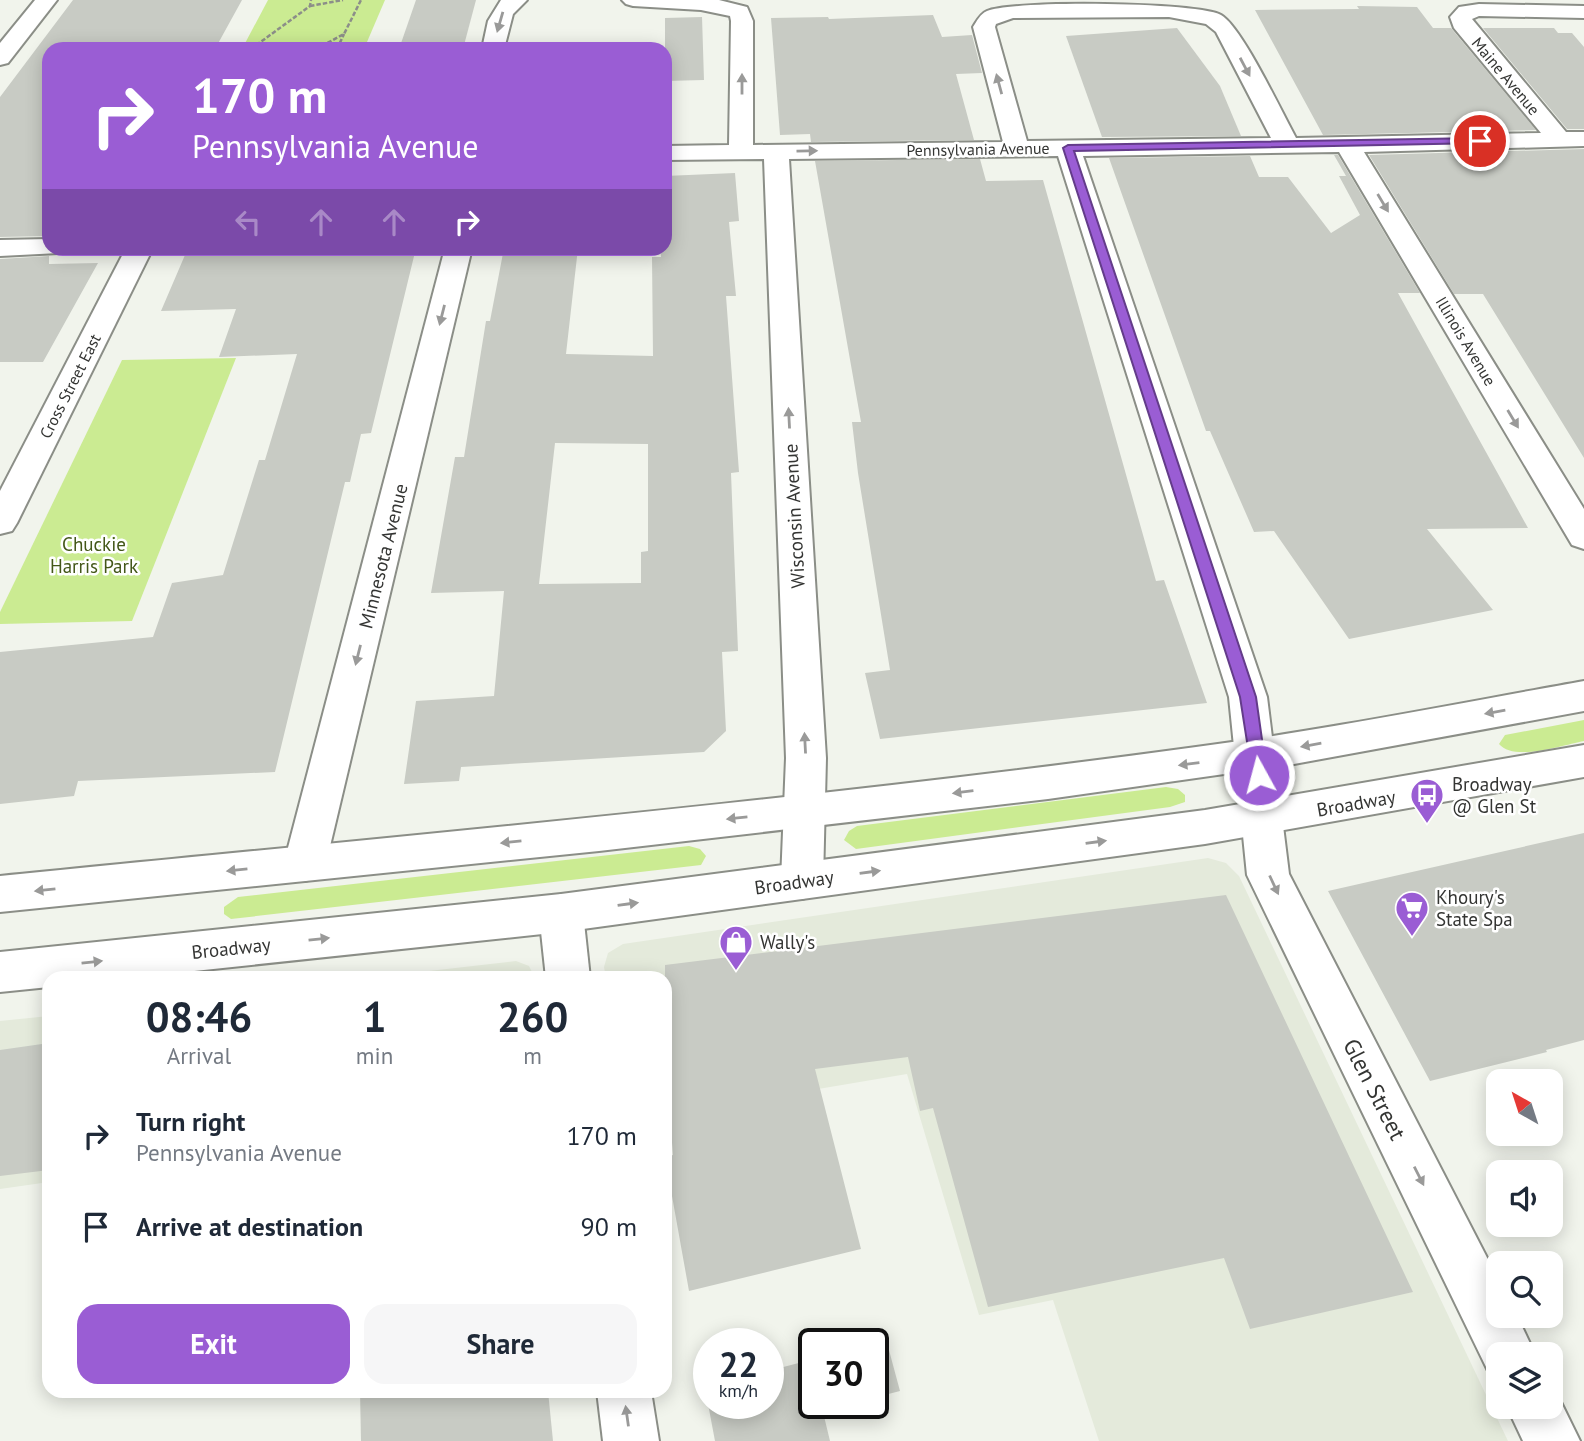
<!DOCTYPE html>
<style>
:root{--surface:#fff;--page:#f6f6f7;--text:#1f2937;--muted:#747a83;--accent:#9a5dd4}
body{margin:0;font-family:"PT Sans",sans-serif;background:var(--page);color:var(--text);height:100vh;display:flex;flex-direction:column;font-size:26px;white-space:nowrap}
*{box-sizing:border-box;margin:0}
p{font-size:23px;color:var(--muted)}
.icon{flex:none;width:38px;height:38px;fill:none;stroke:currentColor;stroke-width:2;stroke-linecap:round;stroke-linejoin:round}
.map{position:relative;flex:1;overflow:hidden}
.panel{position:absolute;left:42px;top:971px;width:630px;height:427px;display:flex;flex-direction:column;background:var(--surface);border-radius:21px;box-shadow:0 4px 18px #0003}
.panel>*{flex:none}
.top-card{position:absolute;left:42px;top:42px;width:630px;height:214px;border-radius:21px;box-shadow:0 4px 18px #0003;background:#9a5dd4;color:#fff;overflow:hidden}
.needle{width:46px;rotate:321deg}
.tools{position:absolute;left:1486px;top:1069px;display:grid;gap:14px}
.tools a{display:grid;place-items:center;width:77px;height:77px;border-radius:14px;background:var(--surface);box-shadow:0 4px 18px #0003;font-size:35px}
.speed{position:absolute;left:693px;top:1328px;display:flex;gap:14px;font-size:35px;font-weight:700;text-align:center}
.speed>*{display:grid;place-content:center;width:91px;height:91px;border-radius:50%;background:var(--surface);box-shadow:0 4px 18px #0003;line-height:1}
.speed small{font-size:18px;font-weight:400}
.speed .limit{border:4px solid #111;border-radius:10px;background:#fff;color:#111}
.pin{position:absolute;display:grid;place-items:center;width:60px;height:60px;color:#fff;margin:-30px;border:4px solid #fff;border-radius:50%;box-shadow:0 2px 7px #0007}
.me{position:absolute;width:77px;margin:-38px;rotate:353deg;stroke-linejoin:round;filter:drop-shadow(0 0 5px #0008)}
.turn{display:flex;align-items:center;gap:24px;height:147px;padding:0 35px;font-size:32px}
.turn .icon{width:91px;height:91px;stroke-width:2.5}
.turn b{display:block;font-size:49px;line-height:60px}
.lanes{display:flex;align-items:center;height:66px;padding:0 35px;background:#0003;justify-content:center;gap:35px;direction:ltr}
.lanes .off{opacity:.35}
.eta{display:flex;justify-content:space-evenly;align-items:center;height:119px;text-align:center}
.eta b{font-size:42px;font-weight:700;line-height:49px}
.button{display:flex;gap:14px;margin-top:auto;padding:14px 35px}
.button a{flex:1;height:80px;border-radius:21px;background:var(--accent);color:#fff;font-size:28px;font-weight:700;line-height:80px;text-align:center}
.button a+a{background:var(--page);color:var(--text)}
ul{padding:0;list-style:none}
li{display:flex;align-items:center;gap:21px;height:91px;padding:0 35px}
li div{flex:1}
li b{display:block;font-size:26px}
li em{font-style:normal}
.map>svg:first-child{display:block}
.built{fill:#e4eadb}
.green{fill:#cbeb92}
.building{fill:#c8cbc4;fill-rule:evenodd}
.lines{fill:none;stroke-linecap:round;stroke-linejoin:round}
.minor-casing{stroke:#8b8e87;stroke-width:4}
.major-casing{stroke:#8b8e87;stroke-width:4}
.path{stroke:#8c8e89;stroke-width:2.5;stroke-dasharray:4.5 2;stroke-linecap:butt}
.minor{fill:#fff;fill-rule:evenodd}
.major{fill:#fff;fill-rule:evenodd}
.oneway{fill:#9a9a99}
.route{fill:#9a5dd4;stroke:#643c8a;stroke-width:2}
.labels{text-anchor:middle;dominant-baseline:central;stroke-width:5;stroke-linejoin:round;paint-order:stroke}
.far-street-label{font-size:16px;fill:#343533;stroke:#fff}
.street-label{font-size:19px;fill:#343533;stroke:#fff}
.park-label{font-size:19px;fill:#435718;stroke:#fff}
.poi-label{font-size:19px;fill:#343533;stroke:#fff;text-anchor:start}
.near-street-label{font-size:23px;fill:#343533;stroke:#fff}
</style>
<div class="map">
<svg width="1584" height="1441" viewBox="0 0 1584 1441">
<rect width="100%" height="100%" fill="#f1f4ec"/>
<!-- built -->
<g class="built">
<polygon points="1208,858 1226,863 1239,876 1508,1441 1099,1441 1053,1300 979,1315 907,1074 665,1115 665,978 606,978 604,967 608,953 623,944"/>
<polygon points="516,961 529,966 535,978 368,978"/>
<polygon points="49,1016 49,1182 0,1189 0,1021"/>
</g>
<!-- green -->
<g class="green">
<polygon points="268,0 385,0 364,49 242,49"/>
<polygon points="236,358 132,621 0,624 0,612 122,360"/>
<path d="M1584 720V741C1563 745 1514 762 1499 744L1505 735Z"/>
<polygon points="1166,787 1178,789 1185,795 1185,802 1170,807 856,849 844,840 849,831 857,826"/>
<polygon points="689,846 700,849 706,856 701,865 231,919 224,914 224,907 238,897"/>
</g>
<!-- building -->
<g class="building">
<polygon points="73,0 242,0 215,49 49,49 49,236 0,237 0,97"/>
<polygon points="416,0 476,0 463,49 399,49"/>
<polygon points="1357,6 1417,7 1433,28 1451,28 1536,130 1323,135 1255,10 1359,9"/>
<polygon points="933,15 942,37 972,35 982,73 956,74 974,140 811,142 810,134 780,135 771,18 828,17 829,19"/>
<polygon points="702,17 704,80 665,81 665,18"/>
<polygon points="1177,28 1220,86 1241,136 1102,137 1066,36"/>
<polygon points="1483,28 1554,28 1558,33 1572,33 1584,47 1584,129 1567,129"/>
<polygon points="1584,149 1584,458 1483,294 1454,294 1369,155"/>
<polygon points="1334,155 1338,155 1420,293 1398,293 1528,528 1427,529 1493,610 1349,639 1274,531 1254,532 1210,431 1206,431 1109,158 1250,156 1259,177 1288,177 1331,233 1360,215 1339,176 1346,176"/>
<polygon points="980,159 986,181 1043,180 1156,581 1164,580 1207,703 880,739 865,673 890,670 858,473 852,422 861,422 815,161"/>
<path d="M735 173 739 221 729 222 736 296H726L739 472 731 473 738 651 722 652 726 731 704 752 461 767 459 781 404 784 416 701 494 696 504 591 431 593 455 457H464L486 321H490L504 248H578L566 354 653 356 652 257H661L660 248H665V176ZM555 443 648 444V551L641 552V583L539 584Z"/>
<polygon points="188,248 416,248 371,433 361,434 350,482 345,482 275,772 78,781 74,796 0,804 0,652 153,637 172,583 223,575 259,460 265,460 297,354 219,357 236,309 161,311"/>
<polygon points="49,256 49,264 98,263 43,362 0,362 0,259"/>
<polygon points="1584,833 1584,1040 1546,1050 1547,1052 1430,1081 1328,891"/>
<polygon points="1226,895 1413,1292 1250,1329 1224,1258 988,1307 933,1108 920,1111 908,1057 815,1069 861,1249 689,1291 665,1157 673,1155 665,1057 665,965"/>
<polygon points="49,1043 49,1170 0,1176 0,1050"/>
<polygon points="886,1339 900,1391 873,1398 873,1344 868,1344"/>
<polygon points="814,1359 814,1404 853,1404 823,1412 830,1441 715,1441 705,1388 709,1387 709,1404 768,1404 768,1371"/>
<polygon points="360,1391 548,1391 553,1441 361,1441"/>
</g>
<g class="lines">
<defs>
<g id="minor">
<polygon points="35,0 57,0 8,63 0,65 0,43"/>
<polygon points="501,0 527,0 513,14 504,49 482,49 488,21"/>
<path d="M622 0H719L747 7 753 21V145L1003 142 973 27C977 21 980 14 987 11 1012 0 1197 2 1221 15 1242 27 1282 113 1296 138L1541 133 1454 28 1450 17 1459 7 1479 4 1584 6V18L1479 16 1472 19 1566 132H1584V146L1364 152 1584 509V549L1572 545 1339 152 1083 156 1267 697 1289 874 1498 1279V1316H1517L1535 1354H1498V1377L1489 1373 1247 875 1229 697 1058 156 789 159 826 758 823 881 817 894 802 899 787 894 781 881 786 758 764 159 665 160V146L729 145 731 21 730 16 701 10 633 6 626 4ZM1169 17 1206 24 1216 32 1271 138 1027 141 995 27 996 24 1013 18Z"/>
<polygon points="49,239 49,248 62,248 59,253 0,256 0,240"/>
<polygon points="126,248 153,248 17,523 12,531 0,534 0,491"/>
<polygon points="445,248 472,248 326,863 320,876 305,881 290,876 284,863"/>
<polygon points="561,894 576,900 583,913 590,978 546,978 539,913 546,900"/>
<polygon points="1550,1386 1554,1388 1580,1441 1523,1441 1507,1407 1550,1407"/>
<polygon points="597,1391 651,1391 659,1441 603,1441"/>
</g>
<g id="major">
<path d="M1584 681V711L1294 764 1048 799 599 851 0 912V876C399 836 799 801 1196 747 1326 730 1455 704 1584 681Z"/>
<polygon points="1584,745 1584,777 1205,844 561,932 128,978 49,978 49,987 0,992 0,952 561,894 1205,810"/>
</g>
</defs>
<!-- minor casing -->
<use href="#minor" class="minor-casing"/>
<!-- major casing -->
<use href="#major" class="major-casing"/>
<!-- path -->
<g class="path">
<polyline points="310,6 343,0"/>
<polyline points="251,49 310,6 311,0"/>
<polyline points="316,49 344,34 361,0"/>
<polyline points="337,49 344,34"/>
</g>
<!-- minor -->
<use href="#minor" class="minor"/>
<!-- major -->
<use href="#major" class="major"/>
</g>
<!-- one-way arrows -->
<defs><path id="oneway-solid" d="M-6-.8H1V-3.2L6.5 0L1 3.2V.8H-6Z" transform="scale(1.75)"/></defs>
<g class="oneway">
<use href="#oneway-solid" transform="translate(500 22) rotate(106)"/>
<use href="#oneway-solid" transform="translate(1245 67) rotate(62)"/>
<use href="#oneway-solid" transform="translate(742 84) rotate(-90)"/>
<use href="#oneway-solid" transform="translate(999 84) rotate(-105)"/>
<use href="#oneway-solid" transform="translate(807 151) rotate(-1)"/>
<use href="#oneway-solid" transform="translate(1383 203) rotate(59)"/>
<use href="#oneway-solid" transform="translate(442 315) rotate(104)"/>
<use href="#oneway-solid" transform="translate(789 418) rotate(-93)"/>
<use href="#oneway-solid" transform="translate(1513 419) rotate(59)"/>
<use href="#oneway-solid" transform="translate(358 655) rotate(104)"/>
<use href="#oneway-solid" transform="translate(1495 712) rotate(170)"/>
<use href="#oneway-solid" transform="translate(805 743) rotate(-93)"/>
<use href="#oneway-solid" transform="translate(1311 745) rotate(170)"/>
<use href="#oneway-solid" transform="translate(1189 764) rotate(173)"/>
<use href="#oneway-solid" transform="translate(963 792) rotate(173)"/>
<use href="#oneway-solid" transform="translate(737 818) rotate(174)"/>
<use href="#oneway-solid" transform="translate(511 842) rotate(174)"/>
<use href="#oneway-solid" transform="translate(1096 842) rotate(-8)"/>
<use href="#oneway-solid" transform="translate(237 870) rotate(174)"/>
<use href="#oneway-solid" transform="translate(870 872) rotate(-8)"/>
<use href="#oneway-solid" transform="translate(1274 885) rotate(65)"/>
<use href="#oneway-solid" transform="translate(45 890) rotate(174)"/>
<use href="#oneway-solid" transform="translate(628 904) rotate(-8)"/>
<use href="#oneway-solid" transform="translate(319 939) rotate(-6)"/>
<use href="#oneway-solid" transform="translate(92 962) rotate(-6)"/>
<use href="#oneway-solid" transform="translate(1419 1176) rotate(63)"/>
<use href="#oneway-solid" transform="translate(627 1416) rotate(-98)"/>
</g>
<!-- route -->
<polygon class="route" points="1480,138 1483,139 1483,143 1074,151 1256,697 1267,775 1265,780 1253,780 1240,697 1063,148 1068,145"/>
<!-- icons -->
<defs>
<symbol id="bus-pin" viewBox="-11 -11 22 30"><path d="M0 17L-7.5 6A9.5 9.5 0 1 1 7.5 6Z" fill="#9a5dd4" stroke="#fff"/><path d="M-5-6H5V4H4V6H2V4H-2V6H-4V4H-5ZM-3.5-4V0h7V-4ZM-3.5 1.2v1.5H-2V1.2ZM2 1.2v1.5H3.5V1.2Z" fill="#fff"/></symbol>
<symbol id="supermarket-pin" viewBox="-11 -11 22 30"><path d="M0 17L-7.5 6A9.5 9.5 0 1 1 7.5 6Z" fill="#9a5dd4" stroke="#fff"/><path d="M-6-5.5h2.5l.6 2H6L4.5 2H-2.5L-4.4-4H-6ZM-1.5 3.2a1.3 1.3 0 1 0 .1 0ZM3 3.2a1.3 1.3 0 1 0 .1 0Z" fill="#fff"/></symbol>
<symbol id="shop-pin" viewBox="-11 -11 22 30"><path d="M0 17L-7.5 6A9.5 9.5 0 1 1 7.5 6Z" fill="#9a5dd4" stroke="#fff"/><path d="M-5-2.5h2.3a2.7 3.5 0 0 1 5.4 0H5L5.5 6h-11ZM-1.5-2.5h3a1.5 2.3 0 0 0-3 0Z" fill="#fff"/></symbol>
</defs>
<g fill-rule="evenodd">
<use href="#bus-pin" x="1408" y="776" width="38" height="52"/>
<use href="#supermarket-pin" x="1393" y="889" width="38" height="52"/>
<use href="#shop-pin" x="717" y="923" width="38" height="52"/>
</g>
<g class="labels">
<!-- far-street labels -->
<g class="far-street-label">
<text transform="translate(1506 76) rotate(50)">Maine Avenue</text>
<text transform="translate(978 149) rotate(-1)">Pennsylvania Avenue</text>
<text transform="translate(1466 341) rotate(59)">Illinois Avenue</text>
<text transform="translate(70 386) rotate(-63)">Cross Street East</text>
</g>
<!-- street labels -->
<g class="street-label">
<text transform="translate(794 516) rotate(-93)">Wisconsin Avenue</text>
<text transform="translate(383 556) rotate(-76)">Minnesota Avenue</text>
<text transform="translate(1356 803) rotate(-10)">Broadway</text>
<text transform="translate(794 882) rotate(-8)">Broadway</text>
<text transform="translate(231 948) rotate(-6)">Broadway</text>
</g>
<!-- park labels -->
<g class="park-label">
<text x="94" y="544">Chuckie<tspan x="94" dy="22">Harris Park</tspan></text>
</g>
<!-- poi labels -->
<g class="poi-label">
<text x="1452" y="784">Broadway<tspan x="1452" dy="22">@ Glen St</tspan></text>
<text x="1436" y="897">Khoury's<tspan x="1436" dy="22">State Spa</tspan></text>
<text x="760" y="942">Wally's</text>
</g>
<!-- near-street labels -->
<g class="near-street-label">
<text transform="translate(1375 1089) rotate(63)">Glen Street</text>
</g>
</g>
</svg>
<div class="tools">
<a><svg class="needle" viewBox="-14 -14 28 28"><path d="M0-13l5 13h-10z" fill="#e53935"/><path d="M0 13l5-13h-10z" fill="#747a83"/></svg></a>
<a><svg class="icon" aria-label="sound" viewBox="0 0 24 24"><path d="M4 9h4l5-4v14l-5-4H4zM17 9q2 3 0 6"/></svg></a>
<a><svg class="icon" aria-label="search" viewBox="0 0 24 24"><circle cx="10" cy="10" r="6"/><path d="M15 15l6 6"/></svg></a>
<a><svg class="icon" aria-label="layers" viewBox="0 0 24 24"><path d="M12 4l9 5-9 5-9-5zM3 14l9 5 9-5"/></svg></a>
</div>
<div class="speed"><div>22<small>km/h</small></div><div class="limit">30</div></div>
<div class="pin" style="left:1480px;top:141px;background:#d93025"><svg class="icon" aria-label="arrive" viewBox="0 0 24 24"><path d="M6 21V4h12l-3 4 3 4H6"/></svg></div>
<svg class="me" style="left:1259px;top:775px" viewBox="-20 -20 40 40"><circle r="17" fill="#9a5dd4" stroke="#fff" stroke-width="3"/><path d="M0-11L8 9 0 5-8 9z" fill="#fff"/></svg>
<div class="top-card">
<div class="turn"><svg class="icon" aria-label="right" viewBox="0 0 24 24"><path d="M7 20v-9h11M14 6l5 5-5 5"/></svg><div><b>170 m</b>Pennsylvania Avenue</div></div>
<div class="lanes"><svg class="icon off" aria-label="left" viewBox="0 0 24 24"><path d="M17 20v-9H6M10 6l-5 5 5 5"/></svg><svg class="icon off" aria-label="ahead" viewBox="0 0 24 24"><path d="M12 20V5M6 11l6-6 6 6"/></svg><svg class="icon off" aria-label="ahead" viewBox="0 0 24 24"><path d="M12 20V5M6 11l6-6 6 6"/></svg><svg class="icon" aria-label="right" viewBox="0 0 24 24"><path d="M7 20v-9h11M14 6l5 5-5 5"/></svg></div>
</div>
<section class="panel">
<div class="eta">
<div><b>08:46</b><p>Arrival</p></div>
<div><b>1</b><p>min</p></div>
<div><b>260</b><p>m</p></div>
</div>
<ul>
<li><svg class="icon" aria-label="right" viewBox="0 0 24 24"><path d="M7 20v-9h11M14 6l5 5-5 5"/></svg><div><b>Turn right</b><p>Pennsylvania Avenue</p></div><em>170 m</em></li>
<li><svg class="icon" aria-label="arrive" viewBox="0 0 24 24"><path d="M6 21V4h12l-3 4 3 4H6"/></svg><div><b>Arrive at destination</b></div><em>90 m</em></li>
</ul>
<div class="button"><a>Exit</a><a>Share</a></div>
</section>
</div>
